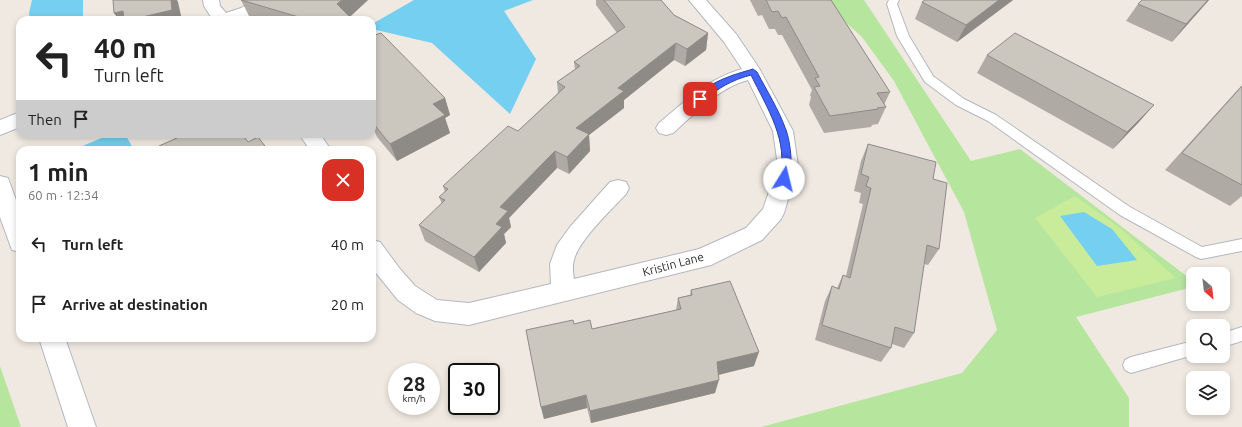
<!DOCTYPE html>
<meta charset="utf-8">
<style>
:root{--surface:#fff;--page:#f6f6f6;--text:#222;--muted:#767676}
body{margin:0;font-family:Ubuntu,sans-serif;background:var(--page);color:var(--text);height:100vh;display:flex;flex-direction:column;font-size:15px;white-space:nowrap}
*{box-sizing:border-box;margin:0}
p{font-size:13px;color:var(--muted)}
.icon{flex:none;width:22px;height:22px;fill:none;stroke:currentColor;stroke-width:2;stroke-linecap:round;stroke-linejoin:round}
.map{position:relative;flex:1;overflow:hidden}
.side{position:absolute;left:16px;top:146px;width:360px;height:196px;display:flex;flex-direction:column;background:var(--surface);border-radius:12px;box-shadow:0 2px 6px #0003}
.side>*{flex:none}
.banner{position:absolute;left:16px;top:16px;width:360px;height:122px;border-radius:12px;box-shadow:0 2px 6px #0003;background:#fff;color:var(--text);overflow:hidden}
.needle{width:26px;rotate:152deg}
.fabs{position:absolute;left:1186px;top:267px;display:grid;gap:8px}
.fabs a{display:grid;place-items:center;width:44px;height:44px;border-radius:8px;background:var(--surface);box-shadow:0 2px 6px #0003;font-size:20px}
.speed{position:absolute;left:388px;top:363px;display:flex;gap:8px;font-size:20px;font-weight:700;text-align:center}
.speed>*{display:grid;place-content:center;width:52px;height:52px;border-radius:50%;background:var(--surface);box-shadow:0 2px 6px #0003;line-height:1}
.speed small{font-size:10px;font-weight:400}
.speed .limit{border:2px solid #111;border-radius:6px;background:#fff;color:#111}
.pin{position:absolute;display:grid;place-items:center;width:34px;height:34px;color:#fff;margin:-17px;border-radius:8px;box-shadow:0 2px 6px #0006}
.me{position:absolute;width:44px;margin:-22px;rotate:9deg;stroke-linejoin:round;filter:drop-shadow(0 0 3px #0008)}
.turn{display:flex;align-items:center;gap:14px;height:84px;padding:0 12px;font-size:18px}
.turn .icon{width:52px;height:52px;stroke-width:2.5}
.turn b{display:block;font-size:28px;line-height:34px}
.then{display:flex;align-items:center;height:38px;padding:0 12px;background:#0003;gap:8px;font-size:15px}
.round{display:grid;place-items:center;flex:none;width:42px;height:42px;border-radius:12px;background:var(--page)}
.head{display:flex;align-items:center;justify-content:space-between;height:68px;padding:0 12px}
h1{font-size:24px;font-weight:700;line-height:30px}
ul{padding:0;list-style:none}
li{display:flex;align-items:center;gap:12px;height:60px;padding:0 12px}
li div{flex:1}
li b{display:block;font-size:15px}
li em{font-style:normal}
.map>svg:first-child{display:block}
.green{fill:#b6e59e}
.pitch{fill:#c9ec9a}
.water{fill:#75cff0}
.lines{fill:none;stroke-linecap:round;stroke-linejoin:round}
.service-casing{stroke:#b4b7c1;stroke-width:2}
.minor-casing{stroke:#b4b7c1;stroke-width:2}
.secondary-casing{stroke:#b4b7c1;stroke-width:2}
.service{fill:#fff;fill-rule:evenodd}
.minor{fill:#fff;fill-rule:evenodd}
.secondary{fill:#fff;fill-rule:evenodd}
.wall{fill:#afaba4}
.shaded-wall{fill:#8e8b86}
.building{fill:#cbc7bf;stroke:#8e8b86}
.route{fill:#4264fb;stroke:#2b41a3}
.labels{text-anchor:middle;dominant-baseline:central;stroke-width:4;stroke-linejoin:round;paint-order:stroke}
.street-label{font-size:12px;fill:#2e2e2e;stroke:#fff}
</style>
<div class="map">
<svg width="1242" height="427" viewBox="0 0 1242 427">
<rect width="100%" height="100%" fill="#efe9e1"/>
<!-- green -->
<g class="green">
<polygon points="821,0 864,0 971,161 1020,149 1193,281 1193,287 1076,317 1129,398 1129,427 761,427 962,373 997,330 964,212 894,81 862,37"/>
<polygon points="0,366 21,427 0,427"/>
</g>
<!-- pitch -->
<polygon class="pitch" points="1075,196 1120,228 1176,278 1097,297 1035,218"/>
<!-- water -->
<g class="water">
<polygon points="32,0 83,0 83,20 30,20 29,13"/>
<polygon points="414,0 533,0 504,11 536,59 510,114 432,43 372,29 372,24"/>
<polygon points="111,134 125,134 134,150 73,150"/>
<polygon points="1084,212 1112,229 1137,260 1097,266 1060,216"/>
</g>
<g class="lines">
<defs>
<g id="service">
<polygon points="889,0 899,0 897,4 909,36 933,76 964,99 996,115 1130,207 1202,247 1242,239 1242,251 1201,259 1196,257 1120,215 988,121 956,105 925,82 897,36 887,4"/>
<polygon points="1242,327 1242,341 1223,347 1223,333"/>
<polygon points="1193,341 1193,355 1131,373 1125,370 1123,365 1125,360 1131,357"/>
</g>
<g id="minor">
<path d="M203 0H219L220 6 226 13 241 8 255 0H274C271 5 267 7 262 10 245 21 233 20 213 20L204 6Z"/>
<path d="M689 0H706L736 34 759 68 793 131 798 166 784 213 781 219 762 240 711 265 469 325 435 321 416 313 398 300 372 268V240L380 242 400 269 415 286 437 300 469 303 551 284 550 264 557 245 570 227 610 182 618 180 626 182 629 188 626 194C612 209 578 241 574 260 572 266 573 273 574 279L699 249 746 228 763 209 778 166 773 131 748 80C718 88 696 113 673 133L666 135 659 133 656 128 659 123C686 101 707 79 742 69L724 42Z"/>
<polygon points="20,112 20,127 0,135 0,120"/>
<polygon points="299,134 320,134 331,150 310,150"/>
</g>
<g id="secondary">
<polygon points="0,176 8,178 20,211 20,252 12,250 0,217"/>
<polygon points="39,338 65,338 96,427 68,427"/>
</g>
</defs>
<!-- service casing -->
<use href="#service" class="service-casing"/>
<!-- minor casing -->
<use href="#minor" class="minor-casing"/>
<!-- secondary casing -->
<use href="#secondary" class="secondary-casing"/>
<!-- service -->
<use href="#service" class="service"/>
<!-- minor -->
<use href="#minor" class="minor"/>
<!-- secondary -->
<use href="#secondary" class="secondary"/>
</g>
<!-- wall -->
<g class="wall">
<polygon points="241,0 368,0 350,17 353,20 257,20 250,18"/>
<polygon points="596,0 661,0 674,15 708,33 706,50 685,66 674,60 624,100 624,108 589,135 590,151 569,174 557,168 509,218 511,227 504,234 506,243 479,272 425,241 419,225 442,204 439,197 445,192 443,186 518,131 558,93 557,82 575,69 574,62 617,33 596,5"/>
<polygon points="750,0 831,0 890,92 884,105 886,107 878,124 872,125 871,127 824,133 809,105 811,97 810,95 812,90 782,35 778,35 775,29 769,29 762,15 758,16"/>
<polygon points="1013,0 957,42 915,19 922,2"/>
<polygon points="1209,0 1172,42 1126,21 1138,4"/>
<polygon points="372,36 445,98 450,115 445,118 450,133 397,161 377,137 372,125"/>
<polygon points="987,55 1139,122 1113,149 977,73"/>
<polygon points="1242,85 1242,196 1230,206 1165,170"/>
<polygon points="868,144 933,179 939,249 928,265 924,264 914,333 904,348 892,344 891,348 881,362 815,340 825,301 832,286 837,288 843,275 846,276 863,204 859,203 861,193 854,191 861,161"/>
<polygon points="691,290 754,366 718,375 715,393 591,423 587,408 544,419 541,407 574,324 592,329 676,310 678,298 690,295"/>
</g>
<!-- shaded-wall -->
<g class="shaded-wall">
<polygon points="171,0 177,0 178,2 182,20 130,20"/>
<polygon points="342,0 368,0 346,20 337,4"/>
<polygon points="999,0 1013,0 957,42 966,25"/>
<polygon points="1208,0 1209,0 1172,42 1186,24"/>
<polygon points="123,11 129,20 119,20 114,13"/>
<polygon points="708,33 706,50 685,66 687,49"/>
<polygon points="676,43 674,60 624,100 624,108 589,135 590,151 569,174 567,157 576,128 618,88"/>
<polygon points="445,98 450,115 445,118 450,133 397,161 390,144 433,104"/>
<polygon points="1154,105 1139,122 1113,149 1127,132"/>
<polygon points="555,151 557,168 509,218 511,227 504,234 506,243 479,272 474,257 496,224 500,207"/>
<polygon points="759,352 754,366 714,376 717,362"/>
<polygon points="719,380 715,393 591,423 590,411"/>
<polygon points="586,395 587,408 544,419 541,407"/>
</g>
<!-- building -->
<g class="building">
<polygon points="113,0 171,0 172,10 130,20 124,20 123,11 114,13"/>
<polygon points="241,0 342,0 337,4 353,20 309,20"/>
<polygon points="604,0 661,0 674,15 708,33 687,49 676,43 618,88 624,91 576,128 589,134 567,157 555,151 500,207 508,211 496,224 502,227 474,257 419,225 445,200 439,197 448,189 443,186 508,126 518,131 565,87 557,82 580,66 574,62 625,27"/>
<polygon points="766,0 831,0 890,92 877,93 886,107 877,108 878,109 830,116 814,87 820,86 815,78 819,77 786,17 782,18 778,11 772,12"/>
<polygon points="925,0 999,0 966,25 922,2"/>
<polygon points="1142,0 1208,0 1186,24 1138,4"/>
<polygon points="381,33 445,98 433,104 445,115 390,144 372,122 372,119 375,117 372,114 372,109 374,108 372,106 372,36"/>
<polygon points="1015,33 1154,105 1127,132 987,55"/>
<polygon points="1242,86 1242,185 1182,153"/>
<polygon points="174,134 242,134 248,142 258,137 268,150 161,150 159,146 177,138"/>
<polygon points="868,144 936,162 933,179 947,183 939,249 927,245 914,333 895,327 891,348 822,325 832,286 839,289 843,275 850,278 871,188 866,186 869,177 861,174"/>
<polygon points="730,281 759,352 717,362 719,380 590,411 586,395 541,407 526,330 573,320 574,324 590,320 592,329 681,309 678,298 692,295 691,290"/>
</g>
<!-- route -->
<path class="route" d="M753 69 757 72C767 91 779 110 786 130 790 140 796 178 784 182L779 179C790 142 767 108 751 75 732 80 718 88 703 101H697L696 99C709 81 733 75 753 69Z"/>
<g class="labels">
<!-- street labels -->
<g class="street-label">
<text transform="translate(673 264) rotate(-15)">Kristin Lane</text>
</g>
</g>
</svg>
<div class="fabs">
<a><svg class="needle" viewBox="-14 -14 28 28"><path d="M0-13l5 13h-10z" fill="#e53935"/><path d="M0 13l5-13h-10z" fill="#767676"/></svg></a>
<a><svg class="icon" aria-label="search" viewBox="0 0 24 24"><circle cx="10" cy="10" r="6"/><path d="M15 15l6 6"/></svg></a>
<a><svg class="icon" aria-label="layers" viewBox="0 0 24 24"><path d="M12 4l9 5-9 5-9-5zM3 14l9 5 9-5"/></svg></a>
</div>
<div class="speed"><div>28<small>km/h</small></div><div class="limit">30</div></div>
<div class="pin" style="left:700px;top:99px;background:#d93025"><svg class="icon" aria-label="arrive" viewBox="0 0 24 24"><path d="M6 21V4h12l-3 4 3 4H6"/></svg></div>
<svg class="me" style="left:784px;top:179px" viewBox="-20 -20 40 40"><circle r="19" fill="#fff"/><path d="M0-13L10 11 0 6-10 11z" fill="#4264fb"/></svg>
<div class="banner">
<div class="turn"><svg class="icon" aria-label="left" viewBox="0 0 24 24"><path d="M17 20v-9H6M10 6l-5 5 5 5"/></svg><div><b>40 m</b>Turn left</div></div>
<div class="then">Then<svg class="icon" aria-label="arrive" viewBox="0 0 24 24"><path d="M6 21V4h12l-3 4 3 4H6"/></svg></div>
</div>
<section class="side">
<div class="head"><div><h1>1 min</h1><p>60 m · 12:34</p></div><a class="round" style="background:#d93025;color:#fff"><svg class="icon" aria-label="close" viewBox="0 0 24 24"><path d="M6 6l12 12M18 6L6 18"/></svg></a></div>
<ul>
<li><svg class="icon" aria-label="left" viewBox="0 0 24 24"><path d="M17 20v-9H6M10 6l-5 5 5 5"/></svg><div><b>Turn left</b></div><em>40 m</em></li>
<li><svg class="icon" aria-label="arrive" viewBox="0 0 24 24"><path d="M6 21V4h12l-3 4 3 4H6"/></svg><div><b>Arrive at destination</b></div><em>20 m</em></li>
</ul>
</section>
</div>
